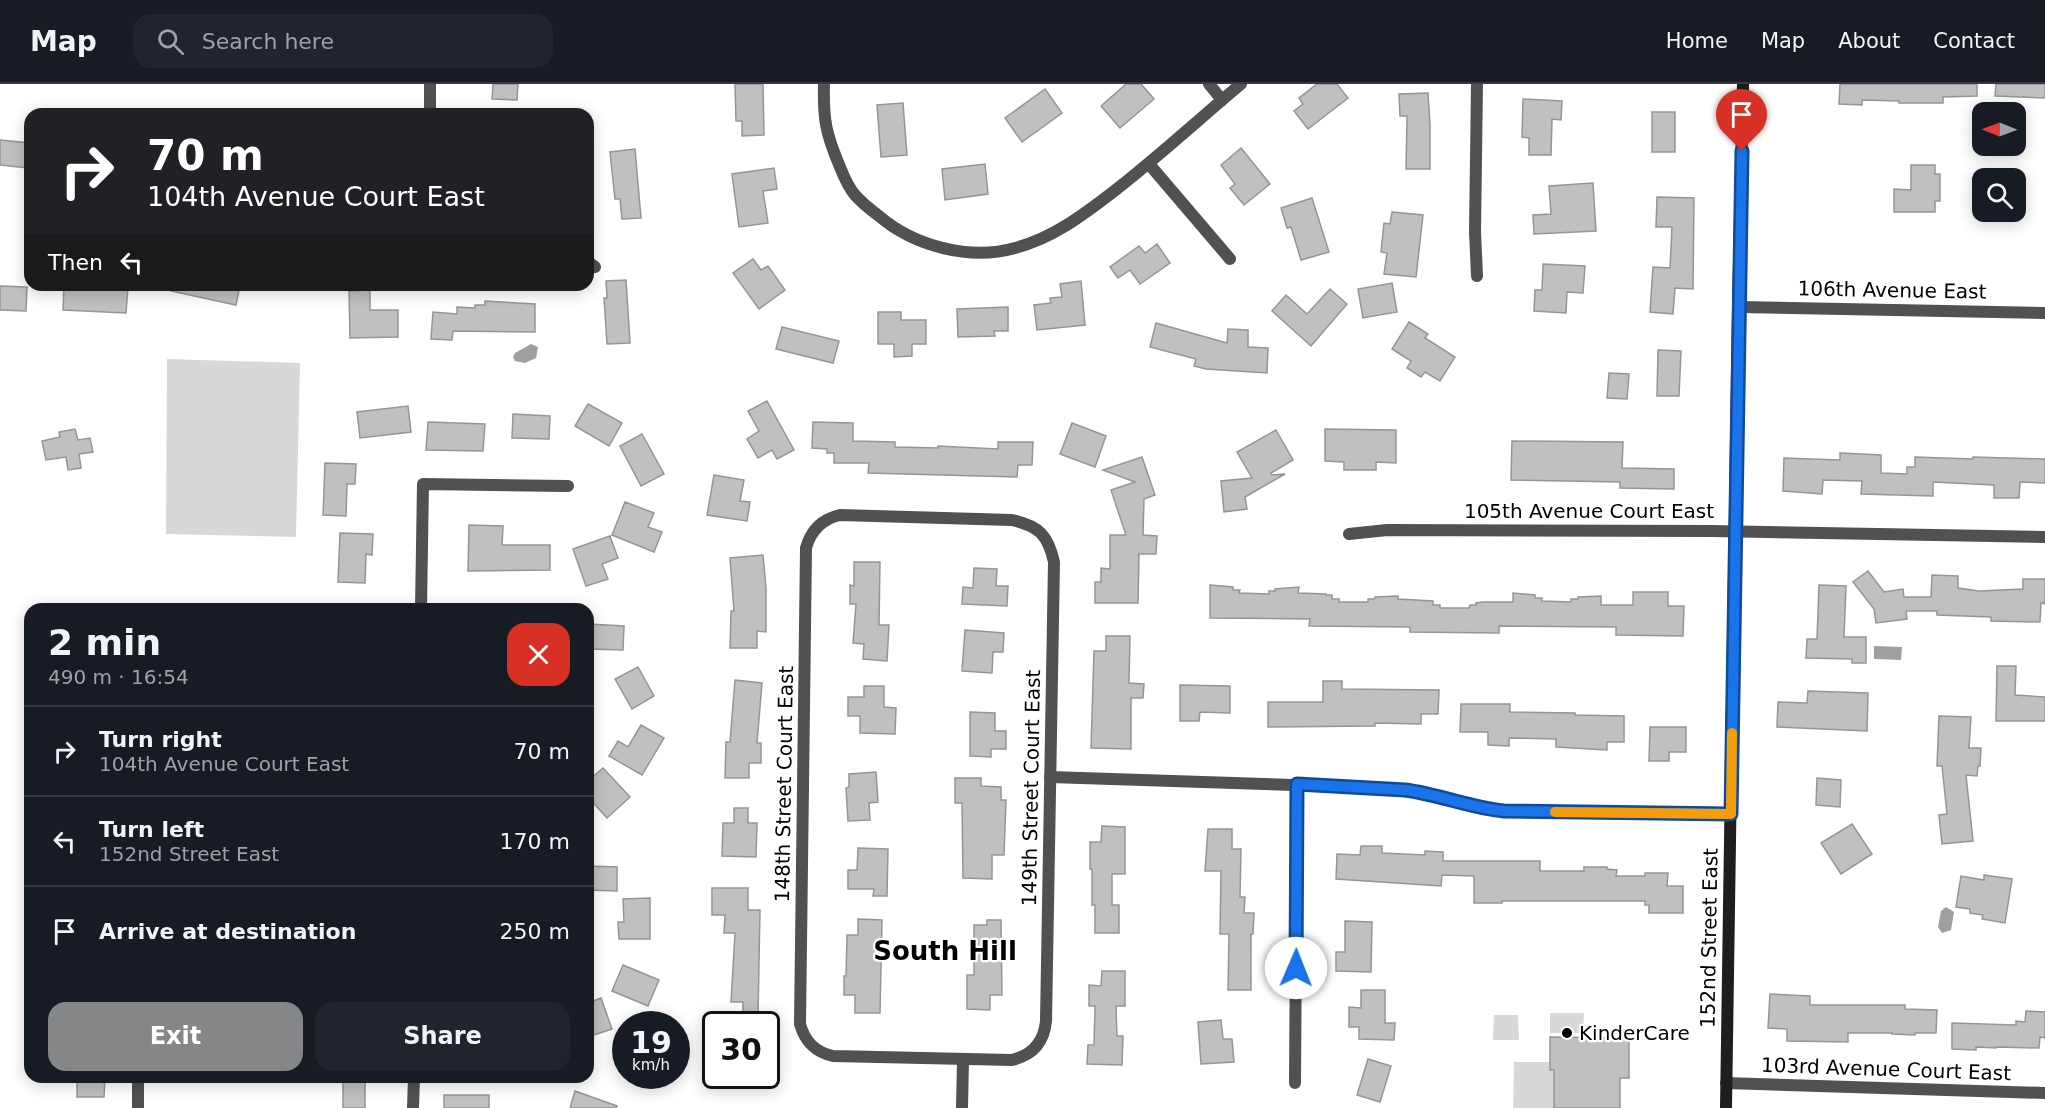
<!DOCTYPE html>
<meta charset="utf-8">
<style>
:root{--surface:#171b24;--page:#20242c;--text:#f1f3f6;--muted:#9ea1a6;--line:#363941;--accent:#858687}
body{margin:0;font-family:"DejaVu Sans",sans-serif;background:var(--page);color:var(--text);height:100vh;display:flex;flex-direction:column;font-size:22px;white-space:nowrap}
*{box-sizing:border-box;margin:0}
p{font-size:20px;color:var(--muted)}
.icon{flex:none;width:33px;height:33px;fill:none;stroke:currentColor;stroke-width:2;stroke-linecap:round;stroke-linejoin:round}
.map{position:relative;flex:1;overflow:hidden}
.details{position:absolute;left:24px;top:519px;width:570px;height:480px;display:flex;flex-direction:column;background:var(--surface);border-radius:18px;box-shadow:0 3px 15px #0003}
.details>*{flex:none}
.hud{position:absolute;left:24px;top:24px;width:570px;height:183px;border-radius:18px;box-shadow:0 3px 15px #0003;background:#202124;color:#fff;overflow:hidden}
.needle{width:39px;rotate:271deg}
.tools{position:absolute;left:1972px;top:18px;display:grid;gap:12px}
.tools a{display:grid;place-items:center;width:54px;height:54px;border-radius:12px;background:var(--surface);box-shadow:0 3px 15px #0003;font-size:30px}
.speed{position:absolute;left:612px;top:927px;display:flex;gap:12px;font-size:30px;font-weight:700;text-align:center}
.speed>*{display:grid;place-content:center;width:78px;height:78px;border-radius:50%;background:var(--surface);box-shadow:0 3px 15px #0003;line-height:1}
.speed small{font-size:15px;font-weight:400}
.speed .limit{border:3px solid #111;border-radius:9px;background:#fff;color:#111}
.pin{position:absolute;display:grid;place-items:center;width:51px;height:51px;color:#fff;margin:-62px -26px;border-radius:50% 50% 50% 0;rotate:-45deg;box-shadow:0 0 6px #0007}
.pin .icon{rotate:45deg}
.me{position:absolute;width:66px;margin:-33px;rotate:1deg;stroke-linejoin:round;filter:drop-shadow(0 0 4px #0008)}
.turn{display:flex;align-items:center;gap:21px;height:126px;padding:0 24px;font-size:27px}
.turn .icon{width:78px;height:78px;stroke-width:2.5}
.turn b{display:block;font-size:42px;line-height:51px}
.then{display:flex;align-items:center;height:57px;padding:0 24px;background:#0003;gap:12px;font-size:22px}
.round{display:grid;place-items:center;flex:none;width:63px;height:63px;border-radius:18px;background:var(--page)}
.summary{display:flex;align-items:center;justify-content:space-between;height:102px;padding:0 24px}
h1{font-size:36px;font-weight:800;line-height:45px}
.cta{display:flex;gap:12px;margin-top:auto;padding:12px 24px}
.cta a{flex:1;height:69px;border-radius:18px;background:var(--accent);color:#fff;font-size:24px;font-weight:800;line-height:69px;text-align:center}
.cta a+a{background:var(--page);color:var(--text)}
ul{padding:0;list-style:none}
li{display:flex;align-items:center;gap:18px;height:90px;padding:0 24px;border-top:2px solid var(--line)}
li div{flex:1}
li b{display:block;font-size:22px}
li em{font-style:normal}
header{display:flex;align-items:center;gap:36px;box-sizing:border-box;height:84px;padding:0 30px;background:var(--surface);border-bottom:2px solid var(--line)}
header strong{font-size:28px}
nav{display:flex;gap:33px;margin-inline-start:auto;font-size:21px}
.search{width:420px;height:54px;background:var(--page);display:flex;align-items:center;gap:15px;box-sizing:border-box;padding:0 21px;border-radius:18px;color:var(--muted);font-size:22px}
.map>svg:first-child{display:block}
.green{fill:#d8d8d8}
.water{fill:#9f9f9f}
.building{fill:#c0c0c0;stroke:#959595;stroke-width:1.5}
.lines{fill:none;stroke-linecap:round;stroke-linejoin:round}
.street{stroke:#515151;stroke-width:12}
.secondary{stroke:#1e1e1e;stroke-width:12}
.route-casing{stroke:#114b97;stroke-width:15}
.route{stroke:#1a73e8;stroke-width:10}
.slow{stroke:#f59e0b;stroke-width:10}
.poi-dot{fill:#000;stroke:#fff;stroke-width:2}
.labels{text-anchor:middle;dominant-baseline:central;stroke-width:4.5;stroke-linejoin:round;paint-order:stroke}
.street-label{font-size:20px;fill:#000;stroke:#fff}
.poi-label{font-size:20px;fill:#000;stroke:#fff;text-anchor:start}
.district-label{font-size:26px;font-weight:bold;fill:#000;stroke:#fff}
</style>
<header>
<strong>Map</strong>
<div class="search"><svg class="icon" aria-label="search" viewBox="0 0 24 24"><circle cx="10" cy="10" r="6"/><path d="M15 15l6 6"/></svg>Search here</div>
<nav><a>Home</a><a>Map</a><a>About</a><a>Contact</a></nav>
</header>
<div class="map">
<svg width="2045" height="1024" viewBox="0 0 2045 1024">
<rect width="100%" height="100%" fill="#fff"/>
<!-- green -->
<g class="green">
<polygon points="167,275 300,279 296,453 166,450"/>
<polygon points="1550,929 1584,929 1583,949 1550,949"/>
<polygon points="1494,931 1518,931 1519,956 1493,956"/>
<polygon points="1514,978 1550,978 1550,986 1554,986 1554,1024 1513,1024"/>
</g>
<!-- water -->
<g class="water">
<polygon points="531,260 538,263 536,274 525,279 515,277 513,273 515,269"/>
<polygon points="1874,562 1902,563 1901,576 1874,575"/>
<polygon points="1946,823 1954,828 1951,846 1942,849 1938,843 1941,827"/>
</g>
<!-- building -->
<g class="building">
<polygon points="493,0 518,0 517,16 492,15"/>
<polygon points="735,0 763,0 764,51 742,52 742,37 736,37"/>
<polygon points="1126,0 1141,0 1154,15 1120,44 1101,22"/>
<polygon points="1317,0 1337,0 1348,14 1308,45 1294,27 1303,20 1299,14"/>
<polygon points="1840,0 1977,0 1977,12 1943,13 1943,19 1899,19 1899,17 1862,16 1862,21 1839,20"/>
<polygon points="1996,0 2045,0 2045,14 1995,12"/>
<polygon points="1045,5 1062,29 1022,58 1005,34"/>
<polygon points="1428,9 1430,41 1430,85 1406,85 1407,32 1400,32 1399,10"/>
<polygon points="1523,15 1562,17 1561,36 1552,35 1551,71 1529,71 1529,54 1522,53"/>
<polygon points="903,19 907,71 881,73 877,21"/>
<rect x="1652" y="28" width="23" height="40"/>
<polygon points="0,56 30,59 28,84 0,81"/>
<polygon points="1241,64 1270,100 1244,121 1230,104 1235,100 1221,81"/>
<polygon points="635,65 641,134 622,135 620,115 615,115 610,68"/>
<polygon points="985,80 988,110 945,116 942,85"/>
<polygon points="1911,81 1935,81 1935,90 1940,90 1940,117 1935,117 1935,128 1894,128 1894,105 1911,106"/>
<polygon points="774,84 777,105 763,107 768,139 739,143 732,90"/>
<polygon points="1593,99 1596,147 1534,150 1533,131 1551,130 1549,102"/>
<polygon points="1657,113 1694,114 1693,205 1675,204 1673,230 1650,228 1653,183 1670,184 1672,143 1656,143"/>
<polygon points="1312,114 1329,168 1301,176 1291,143 1287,144 1281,124"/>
<polygon points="1392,128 1423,131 1416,193 1384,190 1387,169 1381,168 1384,139 1390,140"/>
<polygon points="1157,160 1170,179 1140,200 1130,186 1118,194 1110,183 1139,162 1145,169"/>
<polygon points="753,175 761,186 768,182 785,206 759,225 733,189"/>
<polygon points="1543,180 1585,182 1583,209 1567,208 1566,229 1534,227 1535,206 1542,206"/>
<polygon points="626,196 630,259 607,260 604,214 607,214 606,197"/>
<polygon points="1081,197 1085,241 1037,246 1034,221 1051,219 1050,214 1062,213 1060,200"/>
<polygon points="1392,199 1397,228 1363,234 1358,205"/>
<polygon points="64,201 128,203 126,229 63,226"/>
<polygon points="172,201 240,201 236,221 171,207"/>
<polygon points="0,202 27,203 26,227 0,226"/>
<polygon points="1330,205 1347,220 1311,262 1272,227 1286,211 1307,230"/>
<polygon points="370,206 370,226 398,226 398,253 350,254 349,207"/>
<polygon points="485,217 535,220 535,248 453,247 452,256 431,255 433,228 457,230 457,223 475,224 475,221 485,221"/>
<polygon points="1008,223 1008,247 994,247 995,252 958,253 957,225"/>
<polygon points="878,228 901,228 901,236 926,236 926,260 912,260 912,272 894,273 894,260 878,260"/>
<polygon points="1409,238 1428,250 1425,254 1455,273 1440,297 1425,288 1421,293 1407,284 1411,277 1392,265"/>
<polygon points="1156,239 1227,259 1228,245 1248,246 1248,263 1268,264 1267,289 1206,285 1194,282 1196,275 1150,263"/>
<polygon points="782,243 839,257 833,279 776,265"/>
<polygon points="1658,266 1681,267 1679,312 1657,312"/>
<polygon points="1609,289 1629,290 1627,315 1607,314"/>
<polygon points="767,317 794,366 777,375 772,366 758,374 747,355 759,347 748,327"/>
<polygon points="588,320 622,339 609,362 575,342"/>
<polygon points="408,322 411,348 360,354 357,328"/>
<polygon points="513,330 550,332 549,355 512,354"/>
<polygon points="428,338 485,340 483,367 426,366"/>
<polygon points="813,338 853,339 853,357 895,358 895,363 938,364 938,362 998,365 998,358 1033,358 1032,381 1018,381 1017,393 868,389 869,379 834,379 834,369 827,369 827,365 812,364"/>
<polygon points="1072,339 1106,352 1095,383 1060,370"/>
<polygon points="75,345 78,356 90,354 93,368 79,370 81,384 68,386 66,373 46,376 42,357 60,353 59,348"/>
<polygon points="1325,345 1396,346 1396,379 1376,378 1376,386 1344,386 1344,378 1325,377"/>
<polygon points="1276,346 1293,376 1271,389 1272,391 1285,390 1245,413 1247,425 1224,428 1221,397 1252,394 1237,368"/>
<polygon points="642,350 664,390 641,402 620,362"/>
<polygon points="1512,357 1623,358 1622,384 1674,385 1674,405 1620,404 1620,398 1511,396"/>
<polygon points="1840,369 1881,371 1881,389 1907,390 1907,383 1915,383 1915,373 1973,375 1973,373 2045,375 2045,399 2020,398 2019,414 1994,414 1994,401 1933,398 1933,412 1861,410 1862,397 1823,396 1822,410 1783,407 1784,374 1840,376"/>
<polygon points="1142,373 1155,411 1144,415 1143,451 1157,452 1156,470 1139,470 1138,519 1095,519 1095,498 1101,498 1101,484 1110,485 1110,451 1126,451 1111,406 1135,398 1103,386"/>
<polygon points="325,379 356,380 355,400 347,400 346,432 323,431"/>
<polygon points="714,391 744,396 740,417 750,418 747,437 707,431"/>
<polygon points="625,418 654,429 648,443 662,448 654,468 612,451"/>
<polygon points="469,441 503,442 502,461 550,461 550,486 468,487"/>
<polygon points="340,449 373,450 372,471 366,470 365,499 338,498"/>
<polygon points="610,452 618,474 602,480 608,495 586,502 573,465"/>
<polygon points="763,471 766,504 766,548 757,547 757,564 730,564 731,527 734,527 730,474"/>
<polygon points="854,478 880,478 879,541 889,541 887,577 863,575 864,560 853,559 856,520 850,520 850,501 854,502"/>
<polygon points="974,484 997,485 996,502 1008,502 1007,522 962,520 963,503 973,504"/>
<polygon points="1868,487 1884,508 1903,505 1904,513 1931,513 1932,491 1958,492 1958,504 1979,507 2023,505 2023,495 2045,495 2045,520 2041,519 2040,538 1991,537 1991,533 1937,531 1937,527 1906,527 1907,535 1876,539 1874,525 1853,498"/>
<polygon points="1210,501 1233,503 1233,506 1240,506 1239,509 1269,510 1269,507 1275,507 1275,505 1299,503 1298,509 1326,510 1326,511 1332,511 1332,515 1339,515 1339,518 1368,518 1368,515 1374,515 1375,513 1398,512 1398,515 1433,517 1433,521 1440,521 1440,524 1469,524 1470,521 1476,521 1476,519 1483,518 1513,518 1513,509 1535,511 1535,514 1542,514 1542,517 1571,518 1571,515 1578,515 1578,513 1601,512 1601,521 1633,521 1633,508 1668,508 1668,522 1684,522 1683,552 1616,551 1616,543 1499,542 1499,549 1410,548 1410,543 1309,542 1310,535 1210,534"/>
<polygon points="1819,501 1846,502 1844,553 1866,553 1866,579 1852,579 1852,575 1806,574 1807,555 1817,555"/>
<polygon points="588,540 624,542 623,566 588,565"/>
<polygon points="965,546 1004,549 1003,568 993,568 992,589 962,587"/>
<polygon points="1106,552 1130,552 1129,599 1144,600 1143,614 1131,614 1131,665 1091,664 1094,567 1106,567"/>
<polygon points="1997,582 2016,582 2015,611 2045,613 2045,637 1996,637"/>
<polygon points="638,583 654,612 632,625 615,595"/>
<polygon points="735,596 762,599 757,659 761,659 761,679 749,679 749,694 725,694 726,658 730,658"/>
<polygon points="1323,597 1342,597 1342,605 1439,606 1438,630 1421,630 1421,640 1375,639 1375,642 1268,643 1268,618 1323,618"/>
<polygon points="1180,601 1230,602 1230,629 1200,628 1199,637 1180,637"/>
<polygon points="864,602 884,602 884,623 896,624 895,650 860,649 860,632 848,632 848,613 864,613"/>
<polygon points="1808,607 1868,609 1867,647 1777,643 1778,618 1807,619"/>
<polygon points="1461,620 1510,620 1510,628 1575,629 1575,631 1624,632 1624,658 1607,658 1607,666 1556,663 1556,655 1509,654 1509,662 1488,661 1488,648 1460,648"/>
<polygon points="970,628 995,629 995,647 1006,647 1006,665 991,665 991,673 970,672"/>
<polygon points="1939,632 1971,633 1969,664 1981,664 1980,682 1978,682 1977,692 1966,691 1973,757 1942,760 1939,731 1947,730 1942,682 1937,682"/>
<polygon points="641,641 664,654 642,691 609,672 618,657 628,663"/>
<polygon points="1650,643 1686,643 1686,668 1669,668 1669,677 1649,677"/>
<polygon points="603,684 630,713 607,734 588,713 588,697"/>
<polygon points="876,688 878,718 869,719 870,736 848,737 846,704 849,703 849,690"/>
<polygon points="955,694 981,694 981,702 1001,703 1001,716 1006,716 1004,771 992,771 992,795 963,794 962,719 955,719"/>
<polygon points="1817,694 1841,696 1840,723 1816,721"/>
<polygon points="734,724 748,724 748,739 757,739 756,773 722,772 723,739 734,739"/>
<polygon points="1852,740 1872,770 1841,790 1821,759"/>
<polygon points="1102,742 1125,743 1125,790 1112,790 1112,821 1119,821 1119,849 1095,849 1095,821 1092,821 1092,785 1090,785 1090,758 1101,758"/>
<polygon points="1208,745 1232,745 1232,765 1241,765 1240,813 1245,813 1244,829 1254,829 1253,850 1251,850 1251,906 1228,906 1229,850 1220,850 1221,787 1205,787"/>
<polygon points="1361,762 1382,762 1382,769 1425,771 1425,767 1443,768 1443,777 1540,777 1540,787 1584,787 1584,783 1607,783 1607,785 1617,786 1616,792 1645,792 1645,789 1668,789 1667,802 1683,802 1683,829 1649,829 1649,821 1645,821 1645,817 1502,817 1502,819 1474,819 1474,792 1442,791 1441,802 1336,795 1337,770 1360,771"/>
<polygon points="858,764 888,765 887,812 873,812 874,805 848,805 848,786 857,786"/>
<polygon points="588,782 617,783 617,807 588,806"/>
<polygon points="1984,791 2012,795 2005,839 1982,835 1983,831 1970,829 1970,825 1956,823 1961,792 1984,796"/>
<polygon points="712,804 748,804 748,826 760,826 758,932 743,932 743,918 731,918 735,849 724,849 725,831 712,831"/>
<polygon points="650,814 650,855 619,855 618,838 624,838 623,815"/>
<polygon points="858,835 882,836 880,929 855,929 855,911 844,911 844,892 846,892 847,851 858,851"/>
<polygon points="987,836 1001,836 1002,911 990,911 990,926 967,925 967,891 974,891 974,841 987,841"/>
<polygon points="1345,837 1372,838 1371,888 1336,887 1336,868 1345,868"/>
<polygon points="623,881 659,896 648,922 612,907"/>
<polygon points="1102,887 1125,887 1125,922 1116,922 1117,952 1123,952 1122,981 1087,980 1088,961 1094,961 1095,922 1089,922 1089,901 1101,902"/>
<polygon points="1361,906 1385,906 1385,939 1395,939 1394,956 1359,955 1359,943 1349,943 1349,923 1361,924"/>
<polygon points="1770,910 1810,912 1810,921 1905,921 1905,925 1937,926 1936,949 1915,949 1915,951 1892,950 1892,949 1848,949 1848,958 1787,957 1787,945 1768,944"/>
<polygon points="601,914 612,945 588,953 588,919"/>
<polygon points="2026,927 2045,928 2045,954 2040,953 2039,964 1996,963 1996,964 1976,963 1976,966 1952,965 1952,939 2016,941 2016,937 2025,938"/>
<polygon points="1221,936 1223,955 1232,955 1234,978 1201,980 1198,938"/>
<polygon points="1550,953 1629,954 1629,994 1620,994 1620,1024 1554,1024 1554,986 1550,986"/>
<polygon points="1368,975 1391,982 1380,1018 1357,1011"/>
<polygon points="77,993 105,993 104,1013 77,1013"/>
<rect x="343" y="993" width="22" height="31"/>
<polygon points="575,1007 617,1022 616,1024 570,1024"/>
<rect x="444" y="1011" width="45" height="13"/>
</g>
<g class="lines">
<!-- street -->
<g class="street">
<path d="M824 0C823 36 826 50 840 83 844 93 848 103 855 111 862 119 871 126 879 132 914 162 970 177 1015 164 1053 154 1083 131 1113 108 1157 74 1198 36 1241 0"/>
<polyline points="1209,0 1222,16"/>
<polyline points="430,30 430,0"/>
<polyline points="1149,80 1230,175"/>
<polyline points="588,178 595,183"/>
<polyline points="1477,192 1475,148 1477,0"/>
<polyline points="1738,223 2045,229"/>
<path d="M840 431 1012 436C1039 442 1048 451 1054 478L1046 937C1044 958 1033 971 1012 976L833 972C815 968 805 958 800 940L806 464C811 446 822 435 840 431Z"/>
<polyline points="1349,450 1387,446 1712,447 2045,453"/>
<polyline points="421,525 423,400 568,402"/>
<polyline points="1050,693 1387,704 1422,708 1483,725 1504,727 1731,730"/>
<polyline points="138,993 138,1024"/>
<polyline points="1295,999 1297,700"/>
<polyline points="1726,999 2045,1009"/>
<polyline points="413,1024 414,993"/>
<polyline points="962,1024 963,976"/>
</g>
<!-- secondary -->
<polyline class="secondary" points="1726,1024 1738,223 1743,0"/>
</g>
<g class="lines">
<defs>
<path id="route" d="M1296 884 1297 700 1405 706C1438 710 1470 724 1504 727L1731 730 1742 67"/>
</defs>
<!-- route casing -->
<use href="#route" class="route-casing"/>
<!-- route -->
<use href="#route" class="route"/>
<!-- slow -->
<polyline class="slow" points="1555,728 1731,730 1732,649"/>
</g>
<!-- markers -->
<circle class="poi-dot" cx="1567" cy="949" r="6"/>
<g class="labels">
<!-- street labels -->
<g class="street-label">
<text transform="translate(1892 206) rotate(1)">106th Avenue East</text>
<text x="1589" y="427">105th Avenue Court East</text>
<text transform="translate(784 700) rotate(-89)">148th Street Court East</text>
<text transform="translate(1031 704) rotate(-89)">149th Street Court East</text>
<text transform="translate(1709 854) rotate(-89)">152nd Street East</text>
<text transform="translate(1886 985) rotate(2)">103rd Avenue Court East</text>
</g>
<!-- poi labels -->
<g class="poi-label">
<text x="1579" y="949">KinderCare</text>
</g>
<!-- district labels -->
<g class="district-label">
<text x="945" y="867">South Hill</text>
</g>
</g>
</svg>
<div class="tools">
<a><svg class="needle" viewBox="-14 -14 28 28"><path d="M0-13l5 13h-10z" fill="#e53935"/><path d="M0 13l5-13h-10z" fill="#9ea1a6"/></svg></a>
<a><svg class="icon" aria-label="search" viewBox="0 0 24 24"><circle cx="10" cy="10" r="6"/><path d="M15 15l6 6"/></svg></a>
</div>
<div class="speed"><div>19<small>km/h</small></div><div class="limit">30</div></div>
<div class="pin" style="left:1742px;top:67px;background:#d93025"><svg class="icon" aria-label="arrive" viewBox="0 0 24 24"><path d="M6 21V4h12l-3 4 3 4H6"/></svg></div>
<svg class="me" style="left:1296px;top:884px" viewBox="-20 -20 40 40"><circle r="19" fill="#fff"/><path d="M0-13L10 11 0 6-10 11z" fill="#1a73e8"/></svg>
<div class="hud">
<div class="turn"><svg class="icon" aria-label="right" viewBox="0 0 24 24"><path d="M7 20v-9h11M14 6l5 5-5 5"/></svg><div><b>70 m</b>104th Avenue Court East</div></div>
<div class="then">Then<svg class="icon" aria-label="left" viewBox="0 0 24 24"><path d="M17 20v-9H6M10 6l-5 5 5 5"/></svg></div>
</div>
<section class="details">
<div class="summary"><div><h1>2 min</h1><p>490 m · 16:54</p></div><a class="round" style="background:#d93025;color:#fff"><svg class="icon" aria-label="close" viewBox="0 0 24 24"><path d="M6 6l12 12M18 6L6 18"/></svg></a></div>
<ul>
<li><svg class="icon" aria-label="right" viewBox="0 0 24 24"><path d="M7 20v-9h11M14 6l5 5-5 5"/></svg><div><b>Turn right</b><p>104th Avenue Court East</p></div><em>70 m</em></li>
<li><svg class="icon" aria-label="left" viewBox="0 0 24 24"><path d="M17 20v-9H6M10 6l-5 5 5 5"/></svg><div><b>Turn left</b><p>152nd Street East</p></div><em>170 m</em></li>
<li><svg class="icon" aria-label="arrive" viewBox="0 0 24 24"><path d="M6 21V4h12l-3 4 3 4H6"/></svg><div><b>Arrive at destination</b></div><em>250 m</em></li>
</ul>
<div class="cta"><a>Exit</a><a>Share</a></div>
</section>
</div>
